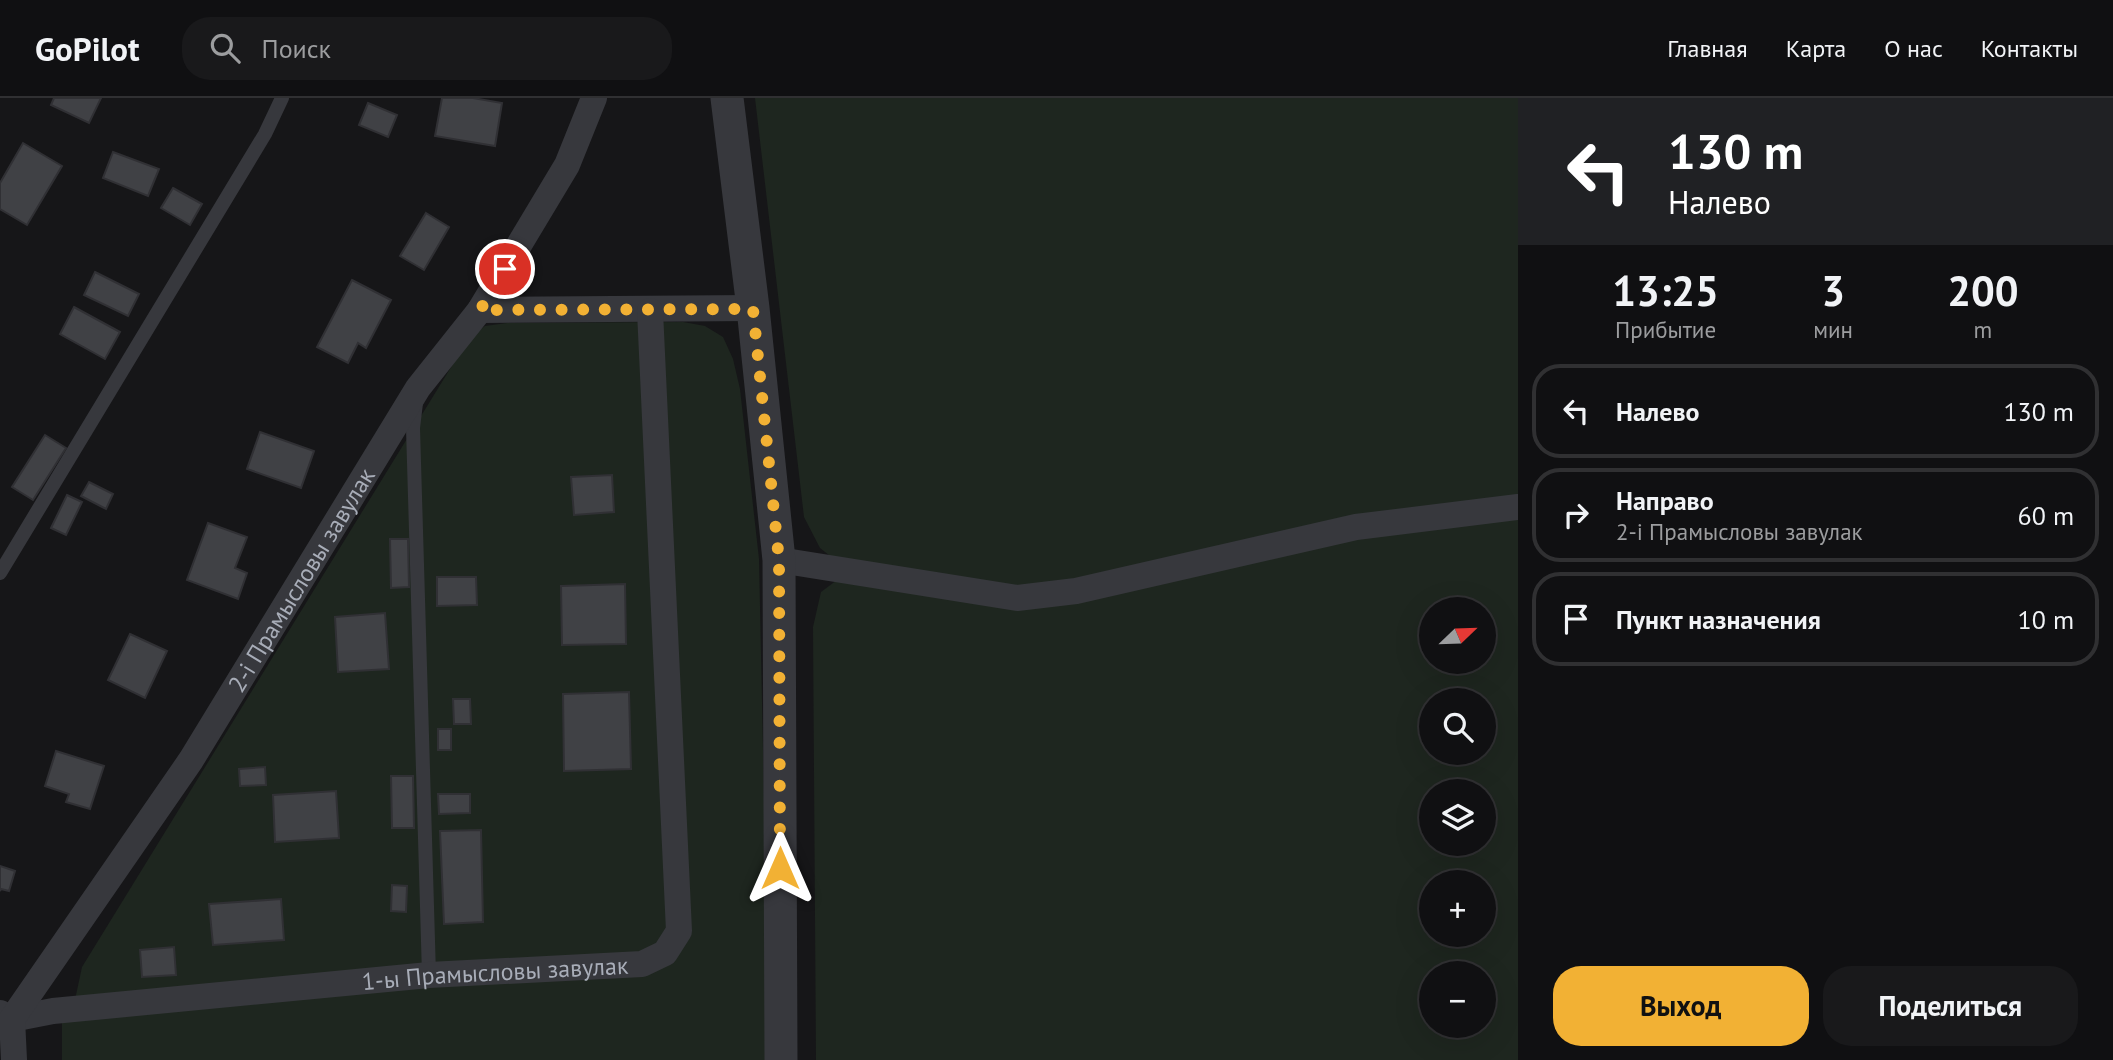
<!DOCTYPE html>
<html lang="ru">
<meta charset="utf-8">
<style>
:root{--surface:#101012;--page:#19191b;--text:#f1f3f6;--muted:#9c9d9f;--line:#303032;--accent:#f2b134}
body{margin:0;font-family:"PT Sans",sans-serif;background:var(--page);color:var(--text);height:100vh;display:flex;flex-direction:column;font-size:26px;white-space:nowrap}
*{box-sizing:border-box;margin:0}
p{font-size:23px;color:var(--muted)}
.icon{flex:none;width:38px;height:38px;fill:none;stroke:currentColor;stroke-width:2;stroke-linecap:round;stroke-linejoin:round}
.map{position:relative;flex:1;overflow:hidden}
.sheet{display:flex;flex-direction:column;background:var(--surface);width:595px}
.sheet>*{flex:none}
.top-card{background:#202124;color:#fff;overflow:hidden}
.needle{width:46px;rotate:67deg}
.controls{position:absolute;left:1419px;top:499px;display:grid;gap:14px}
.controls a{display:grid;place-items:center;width:77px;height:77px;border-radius:50%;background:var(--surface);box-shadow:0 7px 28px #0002,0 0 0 2px var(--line);font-size:35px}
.pin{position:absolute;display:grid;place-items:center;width:60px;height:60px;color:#fff;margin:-30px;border:4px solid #fff;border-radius:50%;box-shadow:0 2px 7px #0007}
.me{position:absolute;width:77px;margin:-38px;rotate:0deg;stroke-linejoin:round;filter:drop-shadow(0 0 5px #0008)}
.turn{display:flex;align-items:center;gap:24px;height:147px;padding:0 35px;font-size:32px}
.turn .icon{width:91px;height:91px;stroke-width:2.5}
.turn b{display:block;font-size:49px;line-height:60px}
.eta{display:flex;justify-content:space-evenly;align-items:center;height:119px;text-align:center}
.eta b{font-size:42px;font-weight:600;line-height:49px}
.action{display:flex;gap:14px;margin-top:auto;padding:14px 35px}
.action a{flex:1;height:80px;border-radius:28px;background:var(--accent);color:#111;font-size:28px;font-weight:600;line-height:80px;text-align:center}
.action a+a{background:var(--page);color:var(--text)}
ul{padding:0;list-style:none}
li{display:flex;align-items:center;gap:21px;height:94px;margin:0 14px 10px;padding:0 21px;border:4px solid var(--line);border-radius:28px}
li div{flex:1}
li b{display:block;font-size:26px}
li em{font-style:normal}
header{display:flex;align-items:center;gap:42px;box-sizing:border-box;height:98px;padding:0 35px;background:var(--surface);border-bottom:2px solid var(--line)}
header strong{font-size:33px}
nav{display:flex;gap:38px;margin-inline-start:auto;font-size:24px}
.search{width:490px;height:63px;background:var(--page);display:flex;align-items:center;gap:18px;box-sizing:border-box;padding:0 24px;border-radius:28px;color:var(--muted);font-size:26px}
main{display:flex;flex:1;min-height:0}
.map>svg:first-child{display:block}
.green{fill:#1e261f;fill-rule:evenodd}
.building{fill:#404145;stroke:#303034;stroke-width:2}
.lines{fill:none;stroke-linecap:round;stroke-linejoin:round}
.service{stroke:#37383d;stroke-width:14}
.minor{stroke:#37383d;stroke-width:26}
.tertiary{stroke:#37383d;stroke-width:33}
.route{stroke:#f2b134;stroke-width:12;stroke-dasharray:0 21.6}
.labels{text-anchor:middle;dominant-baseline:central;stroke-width:7;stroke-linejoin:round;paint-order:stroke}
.street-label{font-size:24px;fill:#a8adb8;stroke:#111113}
</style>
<header>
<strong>GoPilot</strong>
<div class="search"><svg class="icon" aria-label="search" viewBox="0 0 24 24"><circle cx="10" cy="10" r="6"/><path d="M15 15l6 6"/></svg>Поиск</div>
<nav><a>Главная</a><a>Карта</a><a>О нас</a><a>Контакты</a></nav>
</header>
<main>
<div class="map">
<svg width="1518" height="962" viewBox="0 0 1518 962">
<rect width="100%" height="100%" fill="#161618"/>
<!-- green -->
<g class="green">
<path d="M755 0H1518V962H816L813 529 821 494 849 473 820 450 804 419ZM1432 511H1484V564H1432ZM1432 602H1484V654H1432ZM1432 693H1484V746H1432ZM1432 784H1484V836H1432ZM1432 875H1484V928H1432Z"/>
<polygon points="683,224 705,228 723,239 733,261 740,291 759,461 766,796 766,962 62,962 62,916 73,911 82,869 469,240 485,228 507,225"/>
</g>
<!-- building -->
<g class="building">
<polygon points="54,0 101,0 89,25 51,7"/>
<polygon points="442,0 473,0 502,5 495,48 435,38"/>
<polygon points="368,5 397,17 388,39 359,27"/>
<polygon points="23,45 62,68 27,127 0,111 0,85"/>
<polygon points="113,54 159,71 148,98 103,80"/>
<polygon points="173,90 202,106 190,127 161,110"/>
<polygon points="426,115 449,129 424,172 400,158"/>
<polygon points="95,174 139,196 128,218 84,197"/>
<polygon points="352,182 391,202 366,250 358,245 348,265 317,249"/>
<polygon points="74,209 120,234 105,261 60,236"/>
<polygon points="260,334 314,353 301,390 247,371"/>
<polygon points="45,337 66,350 33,402 12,389"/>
<polygon points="612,377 614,414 574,417 571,379"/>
<polygon points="89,384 113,396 106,411 81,398"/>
<polygon points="67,397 82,404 66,437 51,430"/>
<polygon points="208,425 247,439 235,470 247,475 238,501 187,482"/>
<polygon points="390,441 408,441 409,489 391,490"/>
<polygon points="437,479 476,479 477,507 437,508"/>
<polygon points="625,486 626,546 562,547 561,488"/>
<polygon points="385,515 389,571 338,574 335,519"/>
<polygon points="130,536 167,553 145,600 108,582"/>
<polygon points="629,594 631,671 564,673 563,596"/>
<polygon points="453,601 470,601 471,626 454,626"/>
<rect x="438" y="631" width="13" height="21"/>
<polygon points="56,653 104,668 90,711 66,704 69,696 45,688"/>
<polygon points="265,669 266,687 240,688 239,671"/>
<polygon points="391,678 413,678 414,730 392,730"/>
<polygon points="336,693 339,740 275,744 273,697"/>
<polygon points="438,696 470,696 470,715 439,716"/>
<polygon points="481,732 483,824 444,826 440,733"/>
<polygon points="0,768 15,773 9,793 1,791 0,793"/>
<polygon points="392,787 407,788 406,814 391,813"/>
<polygon points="281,801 284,842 213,847 209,806"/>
<polygon points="174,849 176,877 142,879 140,852"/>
</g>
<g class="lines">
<!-- service -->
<g class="service">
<polyline points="416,305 413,330 429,877"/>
<polyline points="0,475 265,36 282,0"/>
</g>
<!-- minor -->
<g class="minor">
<polyline points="480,212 753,210"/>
<polyline points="779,462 1017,500 1076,493 1356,429 1518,409"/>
<path id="s1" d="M0 915 12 921 53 913 429 877 642 866 665 855 679 833 650 213"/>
<path id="s2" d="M14 962 12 921 191 662 418 290 480 212 567 67 594 0"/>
</g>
<!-- tertiary -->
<polyline class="tertiary" points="727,0 753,210 779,462 781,962"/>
</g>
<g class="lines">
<!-- route -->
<polyline class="route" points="505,171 480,212 753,211 779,462 780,770"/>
</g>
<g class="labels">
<!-- street labels -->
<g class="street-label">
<text stroke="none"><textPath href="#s2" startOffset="567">2-і Прамысловы завулак</textPath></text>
<text stroke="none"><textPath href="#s1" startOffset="499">1-ы Прамысловы завулак</textPath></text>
</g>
</g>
</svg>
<div class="controls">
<a><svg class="needle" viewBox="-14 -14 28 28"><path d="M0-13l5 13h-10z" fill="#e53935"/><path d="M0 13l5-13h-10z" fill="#9c9d9f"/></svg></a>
<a><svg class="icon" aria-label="search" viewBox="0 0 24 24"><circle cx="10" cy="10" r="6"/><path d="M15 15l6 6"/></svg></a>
<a><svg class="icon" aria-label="layers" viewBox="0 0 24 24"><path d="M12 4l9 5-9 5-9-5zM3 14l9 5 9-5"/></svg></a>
<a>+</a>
<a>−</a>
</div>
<div class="pin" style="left:505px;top:171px;background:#d93025"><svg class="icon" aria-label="arrive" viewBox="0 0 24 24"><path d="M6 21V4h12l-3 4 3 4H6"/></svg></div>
<svg class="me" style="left:780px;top:770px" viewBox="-20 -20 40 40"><path d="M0-17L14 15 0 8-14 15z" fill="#f2b134" stroke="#fff" stroke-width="4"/></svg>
</div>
<section class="sheet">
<div class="top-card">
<div class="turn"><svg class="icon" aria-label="left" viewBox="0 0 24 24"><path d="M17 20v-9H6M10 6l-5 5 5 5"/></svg><div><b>130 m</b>Налево</div></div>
</div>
<div class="eta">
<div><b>13:25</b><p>Прибытие</p></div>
<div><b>3</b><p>мин</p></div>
<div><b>200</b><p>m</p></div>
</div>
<ul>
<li><svg class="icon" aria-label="left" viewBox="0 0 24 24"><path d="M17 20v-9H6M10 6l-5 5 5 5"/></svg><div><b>Налево</b></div><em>130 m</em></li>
<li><svg class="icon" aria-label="right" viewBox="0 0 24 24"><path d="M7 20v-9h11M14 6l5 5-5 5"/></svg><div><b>Направо</b><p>2-і Прамысловы завулак</p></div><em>60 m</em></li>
<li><svg class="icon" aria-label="arrive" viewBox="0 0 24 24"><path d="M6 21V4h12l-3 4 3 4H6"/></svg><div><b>Пункт назначения</b></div><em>10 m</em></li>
</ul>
<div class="action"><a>Выход</a><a>Поделиться</a></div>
</section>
</main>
